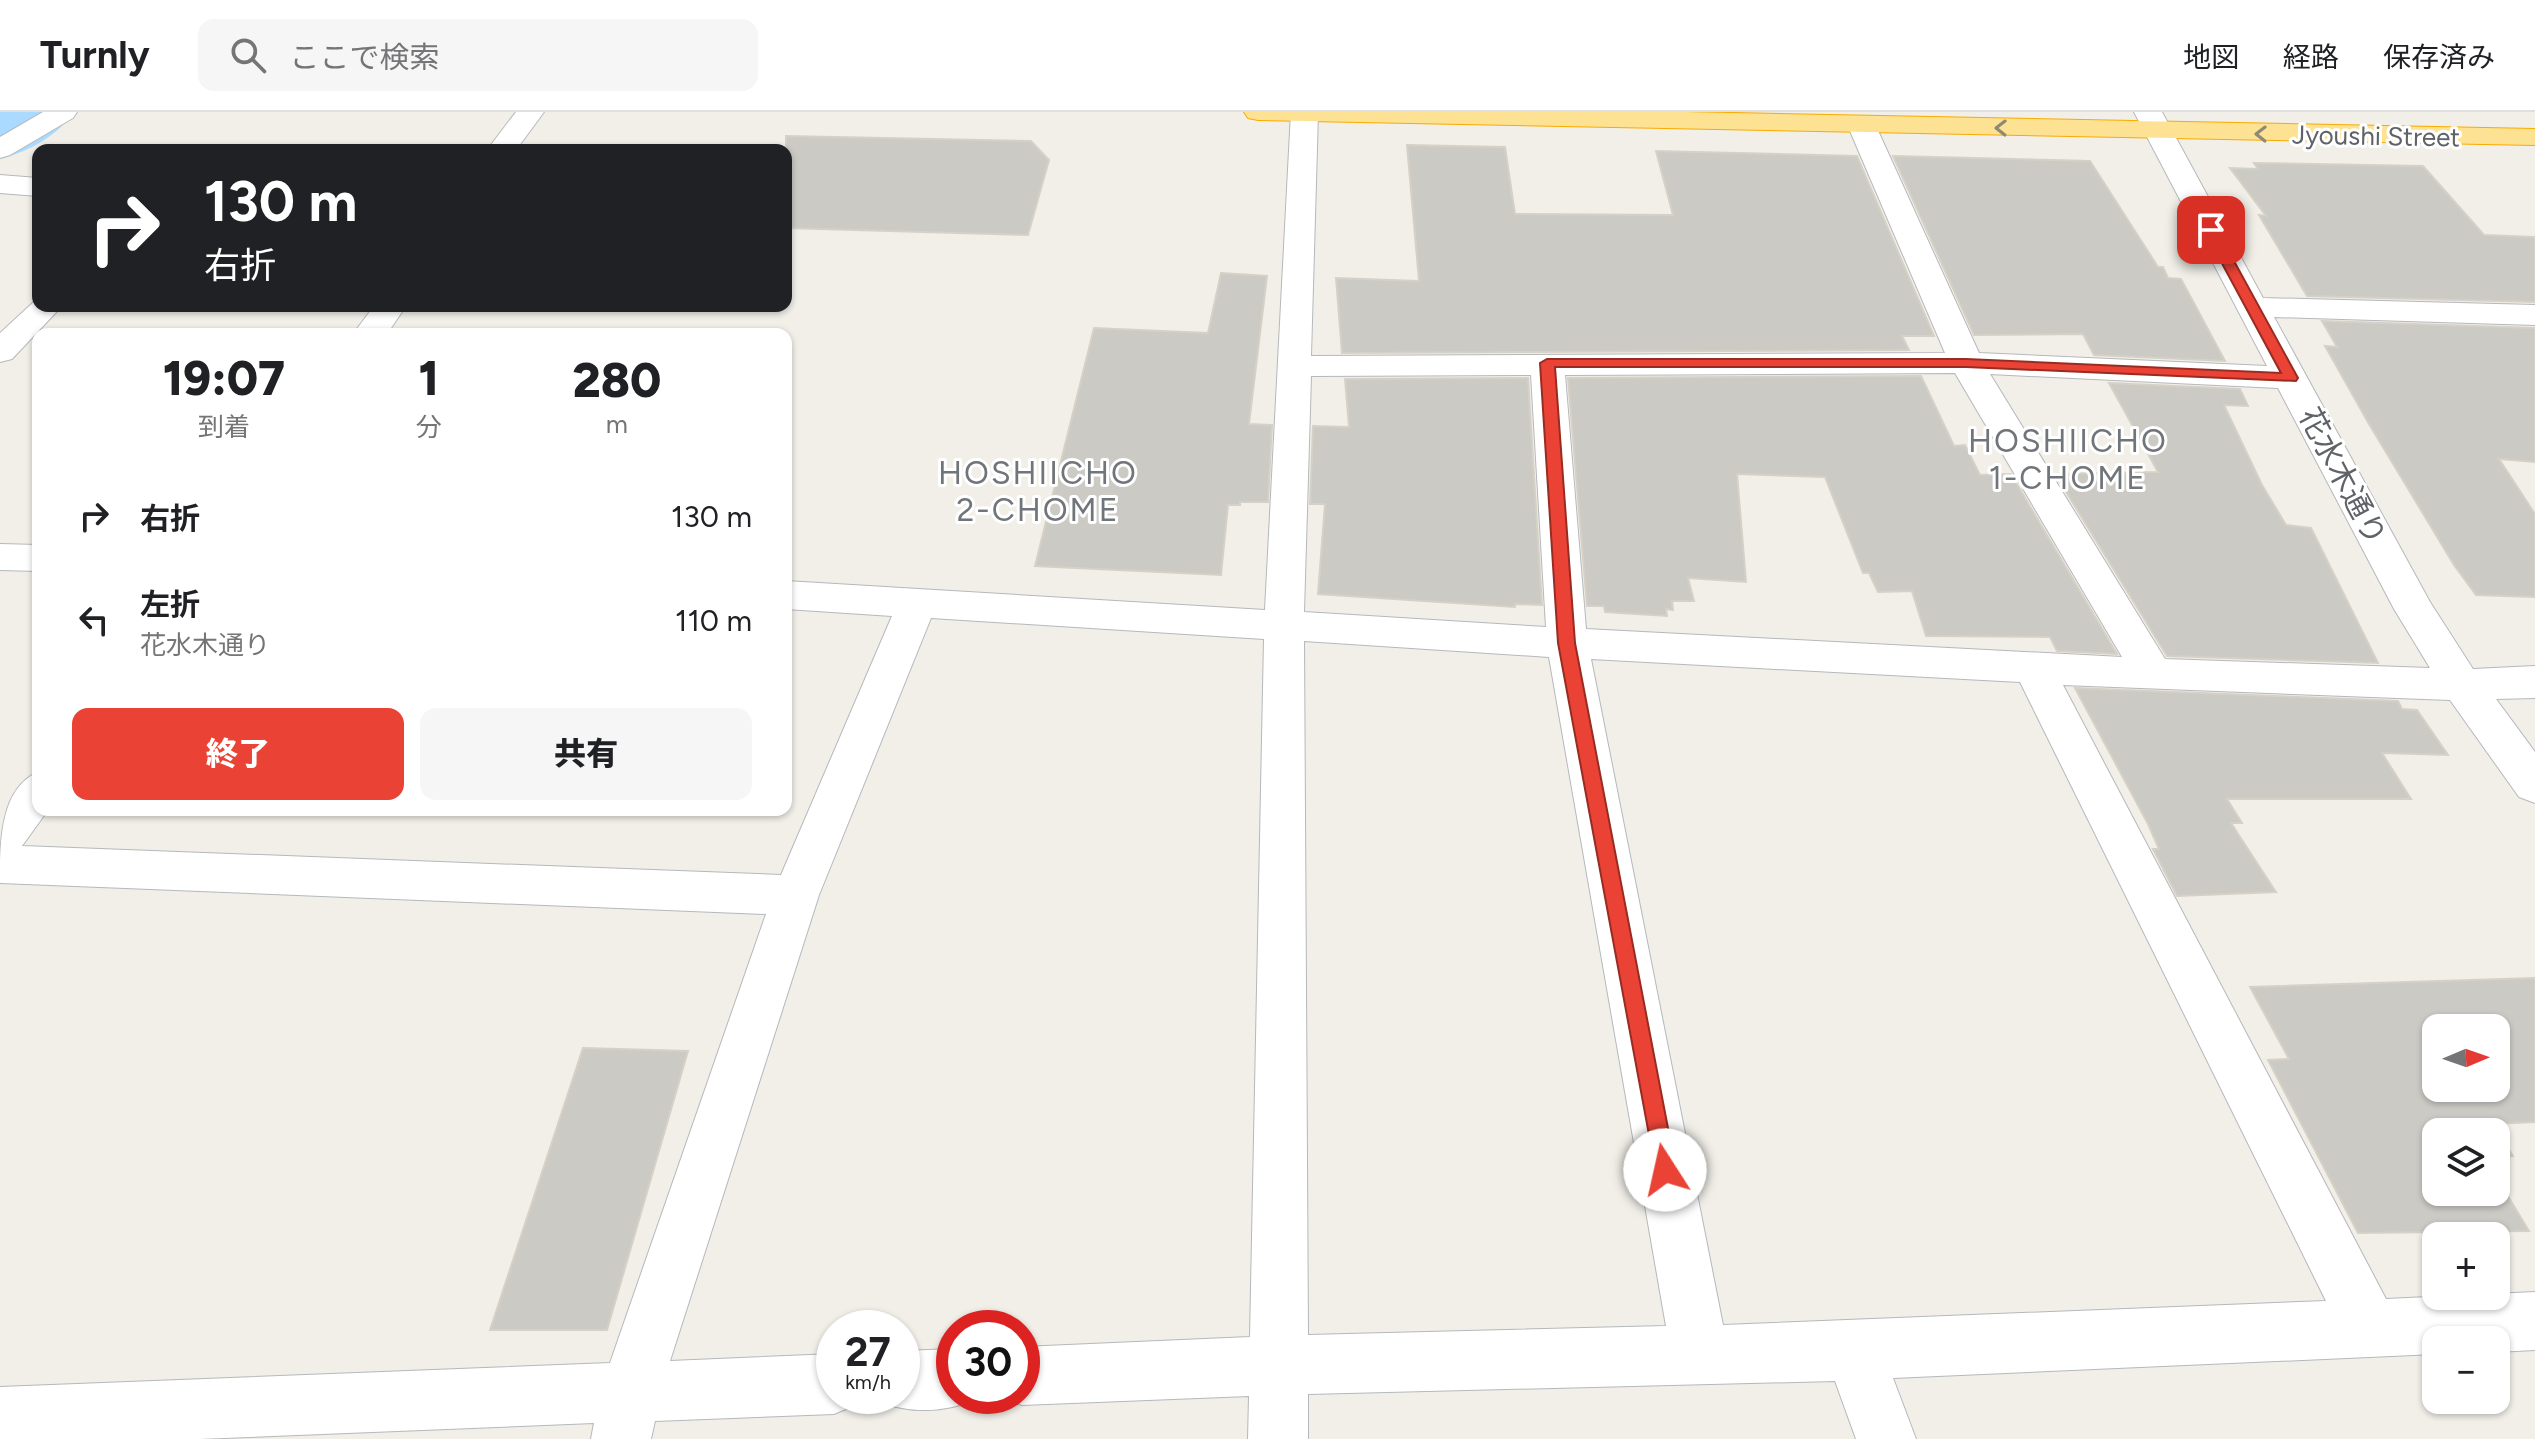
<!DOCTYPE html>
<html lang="ja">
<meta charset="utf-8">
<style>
:root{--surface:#fff;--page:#f6f6f6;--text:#202124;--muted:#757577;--line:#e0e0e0;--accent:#ea4335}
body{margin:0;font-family:Figtree,"Noto Sans JP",sans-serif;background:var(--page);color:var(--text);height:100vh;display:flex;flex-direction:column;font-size:30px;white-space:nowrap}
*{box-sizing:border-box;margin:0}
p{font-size:26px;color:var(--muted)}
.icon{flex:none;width:44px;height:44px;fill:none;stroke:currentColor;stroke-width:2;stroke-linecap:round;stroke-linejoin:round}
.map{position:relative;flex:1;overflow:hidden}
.panel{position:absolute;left:32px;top:216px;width:760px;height:488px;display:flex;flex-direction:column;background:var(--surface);border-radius:16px;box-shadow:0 2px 6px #0004}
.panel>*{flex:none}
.hud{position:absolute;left:32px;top:32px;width:760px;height:168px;border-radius:16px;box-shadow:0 2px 6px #0004;background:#202124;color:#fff;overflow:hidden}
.needle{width:52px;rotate:88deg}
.controls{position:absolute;left:2422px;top:902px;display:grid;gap:16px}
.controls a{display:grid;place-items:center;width:88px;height:88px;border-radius:16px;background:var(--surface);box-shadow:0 2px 6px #0004;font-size:40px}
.speed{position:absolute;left:816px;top:1198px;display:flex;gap:16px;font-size:40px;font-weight:700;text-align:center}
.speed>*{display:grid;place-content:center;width:104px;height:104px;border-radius:50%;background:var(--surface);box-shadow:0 2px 6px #0004;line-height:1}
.speed small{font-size:20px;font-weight:400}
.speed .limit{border:12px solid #d22;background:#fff;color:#111}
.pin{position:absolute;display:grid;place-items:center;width:68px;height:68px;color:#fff;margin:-34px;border-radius:16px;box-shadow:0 4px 12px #0006}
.me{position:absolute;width:88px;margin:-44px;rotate:350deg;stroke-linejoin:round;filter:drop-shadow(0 0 6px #0008)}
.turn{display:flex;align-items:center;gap:28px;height:168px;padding:0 40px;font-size:36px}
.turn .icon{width:104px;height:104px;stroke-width:2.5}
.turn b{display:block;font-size:56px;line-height:68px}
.eta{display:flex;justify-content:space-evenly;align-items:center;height:136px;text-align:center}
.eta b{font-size:48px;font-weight:800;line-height:56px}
.button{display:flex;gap:16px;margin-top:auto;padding:16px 40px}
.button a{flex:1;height:92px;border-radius:16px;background:var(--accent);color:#fff;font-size:32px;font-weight:800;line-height:92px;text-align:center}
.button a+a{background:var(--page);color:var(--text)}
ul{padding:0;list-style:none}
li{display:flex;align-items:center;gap:24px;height:104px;padding:0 40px}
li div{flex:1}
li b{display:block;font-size:30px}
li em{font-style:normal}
header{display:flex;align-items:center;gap:48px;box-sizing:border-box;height:112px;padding:0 40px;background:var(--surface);border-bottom:2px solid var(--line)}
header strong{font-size:38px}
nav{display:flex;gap:44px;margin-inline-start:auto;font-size:28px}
.search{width:560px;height:72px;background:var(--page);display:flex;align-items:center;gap:20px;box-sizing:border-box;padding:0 28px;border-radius:16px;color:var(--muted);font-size:30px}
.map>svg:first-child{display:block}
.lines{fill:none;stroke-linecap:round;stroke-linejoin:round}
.river{fill:#aadaff;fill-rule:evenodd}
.building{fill:#cccac5;stroke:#d6d1c6;stroke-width:2;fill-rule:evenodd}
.minor-casing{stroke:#b5b8bc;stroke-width:2}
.highway-casing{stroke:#f9ab00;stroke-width:2}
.minor{fill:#fff;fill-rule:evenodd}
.highway{fill:#fde293;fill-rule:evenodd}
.oneway{stroke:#8e8975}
.route{fill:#ea4335;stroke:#982c22;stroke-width:2}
.labels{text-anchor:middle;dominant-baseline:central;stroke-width:6;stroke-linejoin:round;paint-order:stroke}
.far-street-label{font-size:26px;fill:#5f6368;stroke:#fff}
.street-label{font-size:30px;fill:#5f6368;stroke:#fff}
.neighbourhood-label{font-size:32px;letter-spacing:2px;fill:#70757a;stroke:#fff}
</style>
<header>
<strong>Turnly</strong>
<div class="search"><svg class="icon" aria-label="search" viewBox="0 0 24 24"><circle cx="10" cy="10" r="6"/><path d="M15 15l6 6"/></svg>ここで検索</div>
<nav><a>地図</a><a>経路</a><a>保存済み</a></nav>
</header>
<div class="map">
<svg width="2535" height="1327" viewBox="0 0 2535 1327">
<rect width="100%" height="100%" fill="#f1efe8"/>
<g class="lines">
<!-- river -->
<path class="river" d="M0 0H74C57 24 28 40 0 47Z"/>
</g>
<!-- building -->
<g class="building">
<polygon points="786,24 1031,29 1049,48 1028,123 786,116"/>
<polygon points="1407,33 1505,35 1515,102 1673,103 1656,39 1857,44 1934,224 1902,224 1909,238 1342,241 1336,166 1419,169"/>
<polygon points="1893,44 2090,49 2158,155 2163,155 2168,166 2181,167 2225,249 2094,243 2083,222 1974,223"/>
<polygon points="2254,51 2423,54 2484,123 2535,125 2535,190 2307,184 2259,103 2266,104 2230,56 2258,57"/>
<polygon points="1221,161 1267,164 1249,312 1272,313 1268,390 1240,390 1240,393 1228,393 1221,463 1035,454 1094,216 1208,221"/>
<polygon points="2322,209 2535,216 2535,350 2499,347 2535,402 2535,485 2476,483 2454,453 2369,312 2325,234 2337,235"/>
<polygon points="1921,264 1954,334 1965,333 1980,363 2011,362 2117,542 2057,539 2050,525 1926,524 1912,479 1878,480 1869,461 1863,461 1825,365 1737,362 1746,470 1688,466 1694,489 1672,489 1673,498 1666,497 1667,504 1605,500 1604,494 1587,494 1568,266"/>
<polygon points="1528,266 1542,493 1515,492 1515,495 1318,482 1325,392 1310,392 1313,314 1349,315 1345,267"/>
<polygon points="2109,271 2240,277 2248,294 2224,293 2262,373 2286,413 2311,416 2378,551 2167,544 2055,362 2158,360"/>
<polygon points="2075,576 2398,589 2402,597 2417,598 2448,643 2382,641 2411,687 2227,687 2242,711 2231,711 2276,780 2177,784 2153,737 2159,737 2148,712"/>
<path d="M2535 866V1010L2493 1012 2513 1044 2496 1045V1020H2436V1080H2496V1064L2529 1119 2358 1121 2268 948 2289 947 2250 875ZM2436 916H2496V976H2436Z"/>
<polygon points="583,936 688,939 607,1218 490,1218"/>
</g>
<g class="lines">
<defs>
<g id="minor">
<polygon points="43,0 77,0 73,6 10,43 0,46 0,25"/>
<polygon points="516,0 544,0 516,38 487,38"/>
<path d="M1291 0 1318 1 1311 244 1945 241 1847 12 1851 6 1861 4 1871 6 1875 12 1979 241 2267 254 2134 0H2162L2263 186 2535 193V213L2274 205 2430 490 2473 557 2535 554V586L2496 587 2535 640V691L2519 685 2450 588 2063 573 2386 1187 2535 1180V1238L2496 1240V1228H2436V1242L1893 1266 1916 1327H1856L1835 1269 1308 1282V1327H1248L1249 1284 1022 1293 1001 1285 1022 1284V1235L1250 1225 1264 527 931 506 819 783 670 1249 834 1242V1284H859L855 1293 834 1302 655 1309 651 1327H591L594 1311 199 1327H0V1275L610 1251 766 802 0 771C0 729 0 677 38 660V698H48L22 734 781 763 892 504 786 497V469L1265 498ZM1955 261 2122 545 1586 517 1565 263ZM1990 262 2278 276 2394 497 2430 556 2165 547ZM1531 263 1546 515 1304 500 1311 264ZM1304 529 1549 545 1666 1214 1308 1223ZM1591 547 2020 570 2326 1189 1723 1213Z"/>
<polygon points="0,63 38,66 38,84 0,81"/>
<polygon points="38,186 38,194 62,194 12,247 0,250 0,221"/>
<polygon points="374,194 406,194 387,222 353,222"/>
<polygon points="0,432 38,433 38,459 0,458"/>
<path d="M954 1237V1284H976L975 1288C945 1300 911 1302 881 1290L879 1284H902V1239Z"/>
</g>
<polygon id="highway" points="1244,0 1683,0 2535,17 2535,33 1258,8 1248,6"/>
</defs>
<!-- minor casing -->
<use href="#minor" class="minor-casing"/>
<!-- highway casing -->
<use href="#highway" class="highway-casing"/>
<!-- minor -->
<use href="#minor" class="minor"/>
<!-- highway -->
<use href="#highway" class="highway"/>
</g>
<!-- one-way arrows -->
<defs><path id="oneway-chevron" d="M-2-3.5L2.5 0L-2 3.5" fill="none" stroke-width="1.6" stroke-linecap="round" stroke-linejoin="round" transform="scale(2)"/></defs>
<g class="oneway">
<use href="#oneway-chevron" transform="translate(2001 16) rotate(-179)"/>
<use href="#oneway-chevron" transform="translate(2261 22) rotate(-179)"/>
</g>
<!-- route -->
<polygon class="route" points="2211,114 2217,118 2298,266 2296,269 1966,255 1555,255 1575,531 1676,1058 1673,1066 1665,1069 1657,1066 1558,531 1540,251 1547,247 1966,247 2281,261 2204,118"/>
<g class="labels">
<!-- far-street labels -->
<g class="far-street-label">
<text transform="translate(2376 24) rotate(1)">Jyoushi Street</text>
</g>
<!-- street labels -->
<g class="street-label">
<text transform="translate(2343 364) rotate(62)">花水木通り</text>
</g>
<!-- neighbourhood labels -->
<g class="neighbourhood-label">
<text x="2068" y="329">HOSHIICHO<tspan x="2068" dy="37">1-CHOME</tspan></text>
<text x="1038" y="361">HOSHIICHO<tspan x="1038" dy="37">2-CHOME</tspan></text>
</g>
</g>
</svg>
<div class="controls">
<a><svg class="needle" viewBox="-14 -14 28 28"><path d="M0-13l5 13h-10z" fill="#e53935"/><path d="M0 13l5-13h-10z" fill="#757577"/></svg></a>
<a><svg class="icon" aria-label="layers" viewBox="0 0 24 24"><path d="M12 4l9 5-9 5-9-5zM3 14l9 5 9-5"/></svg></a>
<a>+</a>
<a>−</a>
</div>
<div class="speed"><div>27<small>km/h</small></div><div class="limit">30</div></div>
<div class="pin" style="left:2211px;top:118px;background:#d93025"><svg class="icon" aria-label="arrive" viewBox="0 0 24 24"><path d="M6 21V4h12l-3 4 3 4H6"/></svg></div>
<svg class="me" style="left:1665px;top:1058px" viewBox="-20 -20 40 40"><circle r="19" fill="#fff"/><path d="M0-13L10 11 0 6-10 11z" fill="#ea4335"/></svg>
<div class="hud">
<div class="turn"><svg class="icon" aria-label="right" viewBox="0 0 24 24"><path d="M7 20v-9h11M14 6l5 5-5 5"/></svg><div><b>130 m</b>右折</div></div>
</div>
<section class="panel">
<div class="eta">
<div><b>19:07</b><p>到着</p></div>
<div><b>1</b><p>分</p></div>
<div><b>280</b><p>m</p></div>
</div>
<ul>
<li><svg class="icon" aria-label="right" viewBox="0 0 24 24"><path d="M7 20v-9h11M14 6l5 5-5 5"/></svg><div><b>右折</b></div><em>130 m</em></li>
<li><svg class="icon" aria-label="left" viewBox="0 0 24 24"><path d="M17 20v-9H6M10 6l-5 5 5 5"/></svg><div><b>左折</b><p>花水木通り</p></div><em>110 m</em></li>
</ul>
<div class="button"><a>終了</a><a>共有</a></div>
</section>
</div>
